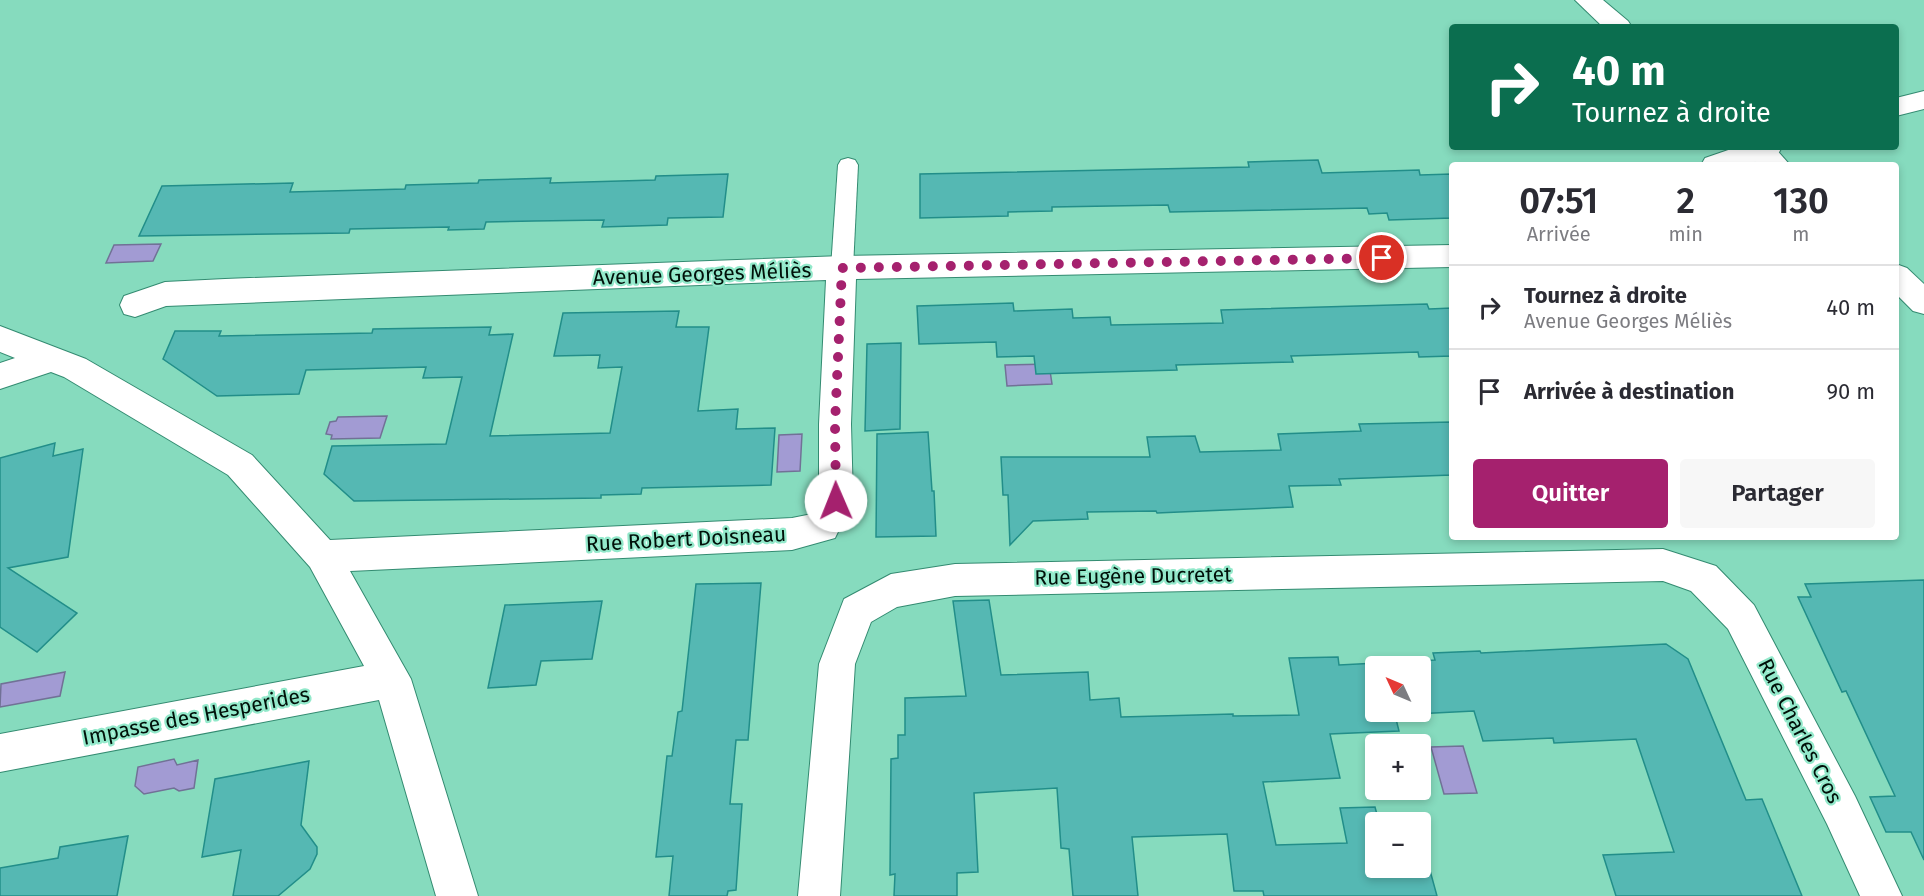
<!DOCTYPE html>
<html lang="fr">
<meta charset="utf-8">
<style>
:root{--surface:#fff;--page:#f7f7f7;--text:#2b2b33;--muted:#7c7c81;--line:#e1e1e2;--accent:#a5216e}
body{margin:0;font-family:"Fira Sans",sans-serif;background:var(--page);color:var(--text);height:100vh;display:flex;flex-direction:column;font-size:22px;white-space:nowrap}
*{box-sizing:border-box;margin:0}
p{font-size:20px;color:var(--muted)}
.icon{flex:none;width:33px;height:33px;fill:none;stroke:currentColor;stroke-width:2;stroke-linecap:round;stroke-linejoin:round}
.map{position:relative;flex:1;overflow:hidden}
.side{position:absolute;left:1449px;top:162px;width:450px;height:378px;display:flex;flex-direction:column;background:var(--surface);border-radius:6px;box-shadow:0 3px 9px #0003}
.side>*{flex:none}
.banner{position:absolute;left:1449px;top:24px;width:450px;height:126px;border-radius:6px;box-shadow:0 3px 9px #0003;background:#0b6e4f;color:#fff;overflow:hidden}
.needle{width:39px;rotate:314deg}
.tools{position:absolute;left:1365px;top:656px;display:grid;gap:12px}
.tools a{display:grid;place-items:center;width:66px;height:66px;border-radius:6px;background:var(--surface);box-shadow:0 3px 9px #0003;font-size:30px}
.pin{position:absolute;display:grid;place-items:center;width:51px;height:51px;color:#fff;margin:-26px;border:3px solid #fff;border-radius:50%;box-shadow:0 2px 6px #0007}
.me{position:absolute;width:66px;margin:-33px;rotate:359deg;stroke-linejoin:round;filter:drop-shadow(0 0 4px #0008)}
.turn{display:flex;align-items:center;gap:21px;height:126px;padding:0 24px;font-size:27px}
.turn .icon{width:78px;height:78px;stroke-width:2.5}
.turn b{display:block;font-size:42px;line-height:51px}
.eta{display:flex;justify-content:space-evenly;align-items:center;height:102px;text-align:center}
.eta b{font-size:36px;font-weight:600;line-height:42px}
.cta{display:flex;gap:12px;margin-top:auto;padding:12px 24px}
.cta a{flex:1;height:69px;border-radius:6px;background:var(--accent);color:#fff;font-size:24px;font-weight:600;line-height:69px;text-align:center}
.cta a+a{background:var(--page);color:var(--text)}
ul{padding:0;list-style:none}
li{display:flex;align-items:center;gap:18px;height:84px;padding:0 24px;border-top:2px solid var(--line)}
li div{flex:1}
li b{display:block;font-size:22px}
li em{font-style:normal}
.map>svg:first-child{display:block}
.water{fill:#a29bd3;stroke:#717196;stroke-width:1.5}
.building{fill:#55b8b3;stroke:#228e89;stroke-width:1.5;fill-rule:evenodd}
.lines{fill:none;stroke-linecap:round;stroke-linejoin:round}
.lane-casing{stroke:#338b71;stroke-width:2}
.street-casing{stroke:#338b71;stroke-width:2}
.secondary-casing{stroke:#338b71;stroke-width:2}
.lane{fill:#fff;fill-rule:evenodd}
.street{fill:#fff;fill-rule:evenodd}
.secondary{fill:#fff;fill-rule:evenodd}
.route{stroke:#a5216e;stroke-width:10;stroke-dasharray:0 18}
.labels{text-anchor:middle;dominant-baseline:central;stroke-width:4.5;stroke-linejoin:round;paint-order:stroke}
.street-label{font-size:21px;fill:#001009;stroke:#93e9cb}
</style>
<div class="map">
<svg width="1924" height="896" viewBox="0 0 1924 896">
<rect width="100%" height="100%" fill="#86dbbe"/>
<!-- water -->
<g class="water">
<polygon points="161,244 153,261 106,263 114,245"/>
<polygon points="1049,364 1052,384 1007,386 1005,365"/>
<polygon points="387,416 380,438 331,439 332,435 326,434 330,422 336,421 338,417"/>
<polygon points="802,434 800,471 777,472 779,435"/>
<polygon points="65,672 60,696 0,707 1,684"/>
<polygon points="1463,746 1477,793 1444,794 1431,747"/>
<polygon points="174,759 177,765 198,760 194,788 179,791 174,788 144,794 135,786 138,767"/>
</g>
<!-- building -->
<g class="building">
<polygon points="1318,160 1322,173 1419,170 1420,175 1452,174 1452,218 1389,220 1387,213 1369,214 1367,208 1170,212 1168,205 1052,207 1052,211 1008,212 1008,216 920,218 920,174 1249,167 1248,162"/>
<polygon points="728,174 723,217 668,218 667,225 602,227 604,220 534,221 486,222 484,229 448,230 449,227 350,229 349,233 139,236 162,186 293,183 290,192 405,189 406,185 478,183 479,180 551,178 550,183 655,180 656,176"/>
<polygon points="1013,303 1014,311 1072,309 1073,318 1110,317 1111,325 1223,323 1221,310 1427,304 1429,309 1452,308 1452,356 1419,357 1418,352 1291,356 1293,362 1176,365 1177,370 1036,374 1034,356 997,357 996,342 919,344 917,306"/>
<polygon points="679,311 676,327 709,327 698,411 738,409 736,429 775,428 771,485 642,488 641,494 601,495 601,498 354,501 324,474 332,446 446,444 462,377 423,378 426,367 306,370 299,394 217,396 163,359 175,331 221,331 219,336 372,333 373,329 491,327 489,335 513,334 490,436 610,433 622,367 598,368 600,355 554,356 563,313"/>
<polygon points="901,343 900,429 865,431 867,344"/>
<polygon points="1452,422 1452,475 1339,479 1341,485 1289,486 1293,507 1157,513 1156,511 1087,512 1088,519 1033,521 1010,545 1008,495 1003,495 1001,457 1150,457 1147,437 1195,436 1200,452 1281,450 1278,434 1361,431 1359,424"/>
<polygon points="928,432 932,491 934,491 936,536 876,537 877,434"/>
<polygon points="55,443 53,456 83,449 68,557 8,568 77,613 37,652 0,627 0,458"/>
<polygon points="1924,580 1924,860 1911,832 1886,832 1870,797 1895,796 1846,691 1842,692 1798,597 1811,597 1805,584"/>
<polygon points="761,583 748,740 736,740 730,804 742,804 736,890 728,891 727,896 669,896 673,856 656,857 667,756 672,756 678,712 682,711 696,584"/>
<path d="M989 600 1001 675 1088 672 1090 700 1119 698 1121 717 1233 714V716L1299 715 1289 658 1338 657 1339 665 1435 660 1433 653 1480 651 1481 653 1666 644 1688 659 1746 800 1762 799 1802 896H1616L1603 855 1674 852 1636 739 1554 743 1553 738 1483 741 1474 711 1395 715 1399 731 1330 734 1340 778 1263 782 1276 845 1347 843 1340 808 1375 807 1379 822H1376V867H1420V845H1423L1437 896H1264L1263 891H1234L1227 834 1132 837 1138 896H1073L1069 849 1061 848 1057 788 974 793 978 872 957 873V896H894L895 874 890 875 891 759 898 758V735H905V698L966 696 953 601ZM1376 666H1420V711H1376Z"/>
<polygon points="602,601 592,659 541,661 536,685 488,688 505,605"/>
<polygon points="309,761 301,825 317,847 317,854 310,869 278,896 233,896 241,850 202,857 215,779"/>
<polygon points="128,836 117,896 0,896 0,868 58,858 60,847"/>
</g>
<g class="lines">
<defs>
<polygon id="lane" points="848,158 855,160 858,165 853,268 850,274 842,276 834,274 831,268 838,165 841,160"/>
<g id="street">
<polygon points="1924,91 1924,109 1896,116 1896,98"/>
<polygon points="1737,147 1782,147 1778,154 1746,165 1701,165 1705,158"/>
<polygon points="1452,245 1452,267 856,279 851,424 853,501 835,538 792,550 350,571 411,679 478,896 436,896 379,700 0,772 0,734 364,666 310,567 228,475 64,377 51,372 0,389 0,363 15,358 0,352 0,326 86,359 252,455 330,540 792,518 812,514 819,500 819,424 826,280 166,306 135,317 124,314 120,305 124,296 165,282 225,279 842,256"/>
<polygon points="1663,549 1716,566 1754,605 1855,796 1902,896 1860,896 1827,824 1728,629 1691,591 1663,581 955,596 897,607 871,622 855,664 840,896 798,896 819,664 844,599 891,574 955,564"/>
</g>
<g id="secondary">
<polygon points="1575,0 1603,0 1628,21 1632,27 1603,27"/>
<polygon points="1742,147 1774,147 1790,165 1758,165"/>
<polygon points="1896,264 1907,268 1924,284 1924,314 1913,311 1896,294"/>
</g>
</defs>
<!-- lane casing -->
<use href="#lane" class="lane-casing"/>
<!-- street casing -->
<use href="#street" class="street-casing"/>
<!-- secondary casing -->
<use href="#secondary" class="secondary-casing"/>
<!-- lane -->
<use href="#lane" class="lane"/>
<!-- street -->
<use href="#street" class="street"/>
<!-- secondary -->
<use href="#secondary" class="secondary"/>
</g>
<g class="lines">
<!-- route -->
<polyline class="route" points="836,501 835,424 842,268 1382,258"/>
</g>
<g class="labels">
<!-- street labels -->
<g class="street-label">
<text transform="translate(702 274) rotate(-2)">Avenue Georges Méliès</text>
<text transform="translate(686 539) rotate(-3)">Rue Robert Doisneau</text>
<text transform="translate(1133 576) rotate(-1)">Rue Eugène Ducretet</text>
<text transform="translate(196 716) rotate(-11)">Impasse des Hesperides</text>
<text transform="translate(1800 731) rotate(63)">Rue Charles Cros</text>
</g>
</g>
</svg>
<div class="tools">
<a><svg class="needle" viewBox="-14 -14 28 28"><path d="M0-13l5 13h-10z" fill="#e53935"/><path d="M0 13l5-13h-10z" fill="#7c7c81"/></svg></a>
<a>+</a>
<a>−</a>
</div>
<div class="pin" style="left:1382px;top:258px;background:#d93025"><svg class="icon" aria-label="arrive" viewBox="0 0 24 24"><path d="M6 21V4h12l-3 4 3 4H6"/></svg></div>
<svg class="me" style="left:836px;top:501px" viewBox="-20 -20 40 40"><circle r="19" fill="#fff"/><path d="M0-13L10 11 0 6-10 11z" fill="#a5216e"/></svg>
<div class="banner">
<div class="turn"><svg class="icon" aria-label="right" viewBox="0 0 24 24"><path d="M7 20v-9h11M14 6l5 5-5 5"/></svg><div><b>40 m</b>Tournez à droite</div></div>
</div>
<section class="side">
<div class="eta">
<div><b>07:51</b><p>Arrivée</p></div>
<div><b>2</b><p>min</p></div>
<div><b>130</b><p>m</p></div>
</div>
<ul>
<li><svg class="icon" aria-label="right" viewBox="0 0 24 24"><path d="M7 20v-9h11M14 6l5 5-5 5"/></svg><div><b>Tournez à droite</b><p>Avenue Georges Méliès</p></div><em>40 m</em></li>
<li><svg class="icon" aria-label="arrive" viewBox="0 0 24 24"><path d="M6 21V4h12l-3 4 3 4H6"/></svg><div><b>Arrivée à destination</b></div><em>90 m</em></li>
</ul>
<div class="cta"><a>Quitter</a><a>Partager</a></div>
</section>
</div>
